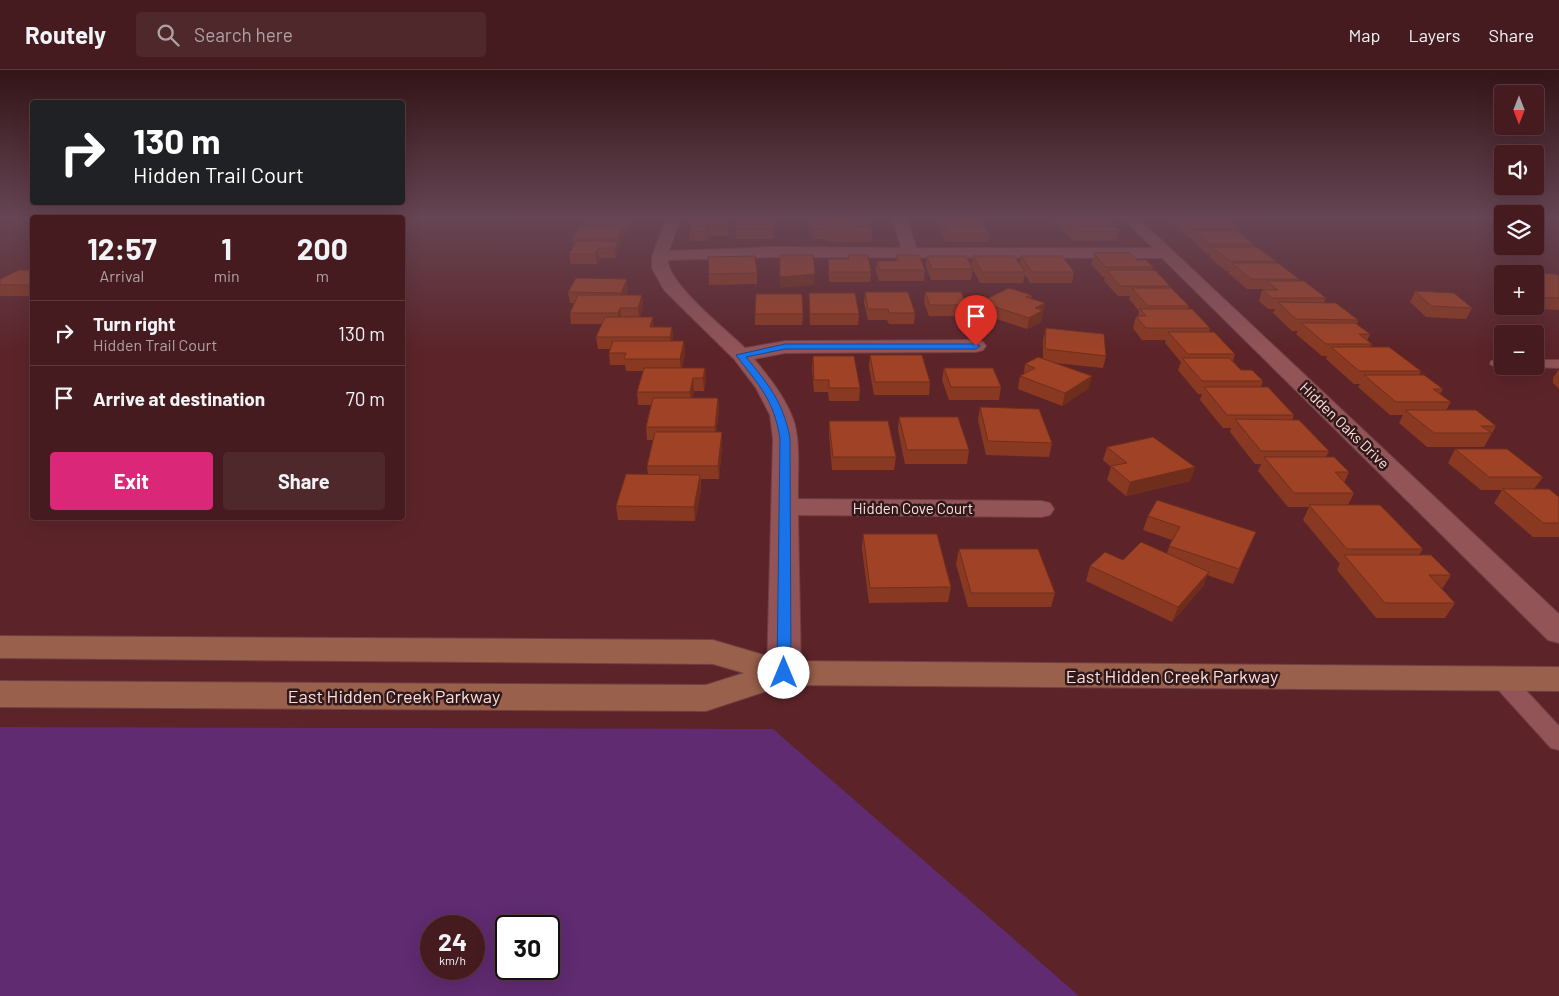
<!DOCTYPE html>
<meta charset="utf-8">
<style>
:root{--surface:#451b1f;--page:#4f282c;--text:#f1f3f6;--muted:#b0a1a4;--line:#5d393d;--accent:#db2777}
body{margin:0;font-family:Barlow,sans-serif;background:var(--page);color:var(--text);height:100vh;display:flex;flex-direction:column;font-size:19px;white-space:nowrap}
*{box-sizing:border-box;margin:0}
p{font-size:16px;color:var(--muted)}
.icon{flex:none;width:28px;height:28px;fill:none;stroke:currentColor;stroke-width:2;stroke-linecap:round;stroke-linejoin:round}
.map{position:relative;flex:1;overflow:hidden}
.panel{position:absolute;left:30px;top:145px;width:375px;height:305px;display:flex;flex-direction:column;background:var(--surface);border-radius:5px;box-shadow:0 5px 20px #0002,0 0 0 1px var(--line)}
.panel>*{flex:none}
.top-card{position:absolute;left:30px;top:30px;width:375px;height:105px;border-radius:5px;box-shadow:0 5px 20px #0002,0 0 0 1px var(--line);background:#202124;color:#fff;overflow:hidden}
.needle{width:32px;rotate:180deg}
.fabs{position:absolute;left:1494px;top:15px;display:grid;gap:10px}
.fabs a{display:grid;place-items:center;width:50px;height:50px;border-radius:5px;background:var(--surface);box-shadow:0 5px 20px #0002,0 0 0 1px var(--line);font-size:25px}
.speed{position:absolute;left:420px;top:845px;display:flex;gap:10px;font-size:25px;font-weight:700;text-align:center}
.speed>*{display:grid;place-content:center;width:65px;height:65px;border-radius:50%;background:var(--surface);box-shadow:0 5px 20px #0002,0 0 0 1px var(--line);line-height:1}
.speed small{font-size:12px;font-weight:400}
.speed .limit{border:2px solid #111;border-radius:8px;background:#fff;color:#111}
.pin{position:absolute;display:grid;place-items:center;width:42px;height:42px;color:#fff;margin:-51px -21px;border-radius:50% 50% 50% 0;rotate:-45deg;box-shadow:0 0 5px #0007}
.pin .icon{rotate:45deg}
.me{position:absolute;width:55px;margin:-28px;rotate:0deg;stroke-linejoin:round;filter:drop-shadow(0 0 4px #0008)}
.turn{display:flex;align-items:center;gap:18px;height:105px;padding:0 20px;font-size:22px}
.turn .icon{width:65px;height:65px;stroke-width:2.5}
.turn b{display:block;font-size:35px;line-height:42px}
.eta{display:flex;justify-content:space-evenly;align-items:center;height:85px;text-align:center}
.eta b{font-size:30px;font-weight:700;line-height:35px}
.button{display:flex;gap:10px;margin-top:auto;padding:10px 20px}
.button a{flex:1;height:58px;border-radius:5px;background:var(--accent);color:#fff;font-size:20px;font-weight:700;line-height:58px;text-align:center}
.button a+a{background:var(--page);color:var(--text)}
ul{padding:0;list-style:none}
li{display:flex;align-items:center;gap:15px;height:65px;padding:0 20px;border-top:1px solid var(--line)}
li div{flex:1}
li b{display:block;font-size:19px}
li em{font-style:normal}
header{display:flex;align-items:center;gap:30px;box-sizing:border-box;height:70px;padding:0 25px;background:var(--surface);border-bottom:1px solid var(--line)}
header strong{font-size:24px}
nav{display:flex;gap:28px;margin-inline-start:auto;font-size:18px}
.search{width:350px;height:45px;background:var(--page);display:flex;align-items:center;gap:12px;box-sizing:border-box;padding:0 18px;border-radius:5px;color:var(--muted);font-size:19px}
.map>svg:first-child{display:block}
.green{fill:#602b71;fill-rule:evenodd}
.lines{fill:none;stroke-linecap:round;stroke-linejoin:round}
.service-casing{stroke:#704046;stroke-width:2}
.minor-casing{stroke:#704046;stroke-width:2}
.secondary-casing{stroke:#704046;stroke-width:2}
.service{fill:#925457;fill-rule:evenodd}
.minor{fill:#925457;fill-rule:evenodd}
.secondary{fill:#99604b;fill-rule:evenodd}
.wall{fill:#893921}
.shaded-wall{fill:#6f2e1b}
.building{fill:#9f4226;stroke:#6f2e1b}
.route{fill:#1a73e8;stroke:#114b97}
.labels{text-anchor:middle;dominant-baseline:central;stroke-width:5;stroke-linejoin:round;paint-order:stroke}
.street-label{font-size:15px;fill:#fcdede;stroke:#311819}
.near-street-label{font-size:18px;fill:#fcdede;stroke:#311819}
</style>
<header>
<strong>Routely</strong>
<div class="search"><svg class="icon" aria-label="search" viewBox="0 0 24 24"><circle cx="10" cy="10" r="6"/><path d="M15 15l6 6"/></svg>Search here</div>
<nav><a>Map</a><a>Layers</a><a>Share</a></nav>
</header>
<div class="map">
<svg width="1559" height="926" viewBox="0 0 1559 926">
<rect width="100%" height="100%" fill="#5c2429"/>
<!-- green -->
<path class="green" d="M0 657 773 659 1079 926H0ZM474 856V899H431V856ZM549 856V899H506V856Z"/>
<g class="lines">
<defs>
<g id="service">
<polygon points="1502,290 1502,296 1507,297 1496,298 1490,294 1491,291"/>
<polygon points="1535,290 1559,290 1559,298 1530,297 1535,296"/>
<polygon points="1501,600 1509,602 1559,656 1559,680 1551,678 1493,614 1490,608 1493,602"/>
</g>
<path id="minor" d="M666 149H680L669 181 774 177 901 178 893 149H907L916 178H1153L1124 149H1139L1559 544V573L1548 570 1162 188 774 187 668 190C668 214 727 260 745 278L785 271 976 270 983 272 986 276 983 280 976 282 785 283 754 289C768 306 782 323 791 344 802 368 797 403 798 429L1041 431 1050 433 1054 439 1050 445 1041 447 798 445 801 603 796 612 784 615 772 612 767 603 773 369 770 345 756 318 734 289 664 220 652 198V186Z"/>
<polygon id="secondary" points="0,566 713,570 784,591 1559,597 1559,621 785,615 706,641 0,637 0,611 706,615 744,603 713,594 0,588"/>
</defs>
<!-- service casing -->
<use href="#service" class="service-casing"/>
<!-- minor casing -->
<use href="#minor" class="minor-casing"/>
<!-- secondary casing -->
<use href="#secondary" class="secondary-casing"/>
<!-- service -->
<use href="#service" class="service"/>
<!-- minor -->
<use href="#minor" class="minor"/>
<!-- secondary -->
<use href="#secondary" class="secondary"/>
</g>
<!-- wall -->
<g class="wall">
<polygon points="589,149 631,149 631,151 626,163 624,163 624,165 619,177 619,181 616,188 599,188 597,194 571,194 569,184 574,176 572,168 587,156 587,153"/>
<polygon points="728,149 728,166 709,166 708,171 690,171 690,161"/>
<polygon points="774,149 774,169 736,169 735,159"/>
<polygon points="813,149 867,149 866,156 872,162 871,172 826,172 826,169 812,169 811,150 813,150"/>
<polygon points="939,149 984,149 983,153 989,163 988,172 946,172 941,160 941,157 939,153"/>
<polygon points="1051,149 1107,149 1119,161 1117,171 1073,171 1060,156 1061,154 1055,154"/>
<polygon points="1167,149 1227,149 1240,159 1239,163 1254,174 1254,177 1276,191 1276,193 1299,209 1298,211 1326,228 1324,233 1358,250 1357,254 1370,264 1367,271 1372,274 1370,277 1421,301 1419,305 1443,319 1440,324 1451,332 1446,340 1496,356 1484,377 1427,377 1399,353 1403,345 1390,345 1358,317 1360,314 1354,314 1326,289 1327,286 1322,286 1296,264 1298,261 1292,261 1273,243 1275,239 1268,239 1259,231 1262,220 1264,219 1247,219 1228,203 1229,201 1226,201 1209,187 1210,184 1207,184 1192,171 1192,168 1189,168 1177,158 1178,155 1174,155"/>
<polygon points="1094,183 1137,190 1153,197 1152,200 1170,216 1170,218 1189,236 1188,239 1210,258 1209,262 1235,284 1233,291 1241,300 1263,311 1261,317 1294,345 1292,350 1329,381 1326,387 1349,402 1344,413 1354,423 1348,435 1423,479 1419,485 1451,505 1442,519 1455,533 1445,548 1376,548 1337,500 1340,493 1339,493 1303,450 1309,437 1288,437 1258,401 1261,394 1255,394 1230,362 1231,358 1223,358 1200,330 1202,324 1198,324 1178,300 1181,292 1165,273 1166,270 1142,270 1133,258 1136,246 1138,246 1139,241 1129,229 1130,226 1118,226 1104,211 1105,207 1103,207 1091,194"/>
<polygon points="848,185 871,202 870,212 829,212 828,199 828,189 848,189"/>
<polygon points="896,185 925,200 924,211 879,211 876,201 877,191 896,191"/>
<polygon points="927,186 973,199 971,210 931,210 926,196"/>
<polygon points="973,186 1020,194 1021,186 1074,202 1072,213 1030,213 1025,204 1023,213 980,213 971,196"/>
<polygon points="708,187 757,203 757,214 709,215"/>
<polygon points="32,200 32,226 0,226 0,209"/>
<polygon points="1509,202 1555,204 1559,206 1559,240 1518,238 1516,236 1535,236 1535,204 1508,204"/>
<polygon points="628,220 626,225 642,225 643,236 640,247 654,257 672,257 673,271 684,271 685,283 682,298 705,298 706,310 704,321 694,321 692,328 718,328 719,341 716,362 722,362 722,375 719,409 701,409 701,419 695,451 618,450 616,436 648,404 647,396 653,370 647,370 646,357 651,335 638,335 637,322 643,301 626,301 625,295 610,295 609,283 610,279 598,279 596,267 602,254 571,254 570,243 574,233 570,233 568,222"/>
<polygon points="1415,221 1472,238 1466,249 1426,247 1410,232"/>
<polygon points="865,222 915,243 914,254 889,254 887,250 868,250 864,233"/>
<polygon points="925,222 967,235 965,246 929,246 924,233"/>
<polygon points="809,223 859,244 858,255 810,255 809,234"/>
<polygon points="1032,225 1031,229 1045,233 1041,252 1027,259 978,243 980,232"/>
<polygon points="755,244 803,244 802,255 755,255"/>
<polygon points="1046,258 1106,286 1103,298 1055,293 1089,318 1062,336 1018,319 1020,306 1024,304 1025,294 1043,288 1043,270"/>
<polygon points="870,285 930,312 929,325 874,325 869,297"/>
<polygon points="813,286 860,318 859,331 829,331 828,322 814,322 812,298"/>
<polygon points="944,298 1001,317 999,330 949,330 942,310"/>
<polygon points="1559,299 1559,319 1553,313 1553,308"/>
<polygon points="980,337 1052,373 1049,387 986,385 978,350"/>
<polygon points="899,347 969,380 967,394 905,394 898,360"/>
<polygon points="829,351 896,387 894,400 832,400 829,364"/>
<polygon points="1107,377 1195,397 1190,411 1126,426 1107,410 1111,397 1103,390"/>
<polygon points="1455,379 1543,407 1534,419 1559,427 1559,467 1533,467 1494,433 1502,420 1481,420 1448,393"/>
<polygon points="1148,446 1256,462 1233,514 1207,505 1203,516 1172,552 1086,511 1090,496 1123,490 1167,483 1172,470 1143,460"/>
<polygon points="863,464 951,517 948,532 869,533 862,479"/>
<polygon points="959,479 1055,523 1051,537 968,537 956,494"/>
</g>
<!-- shaded-wall -->
<g class="shaded-wall">
<polygon points="627,149 631,149 631,151 626,163 625,153"/>
<polygon points="623,156 624,165 619,177 619,181 616,188 615,178 618,173 617,168"/>
<polygon points="708,156 709,166 708,171 707,161"/>
<polygon points="598,178 599,188 597,194 595,184"/>
<polygon points="815,204 814,215 780,218 780,207"/>
<polygon points="627,209 628,220 622,234 621,223"/>
<polygon points="642,225 643,236 639,249 638,238"/>
<polygon points="1045,233 1041,252 1027,259 1029,248 1035,238"/>
<polygon points="620,238 621,249 619,254 618,243"/>
<polygon points="653,247 654,258 650,257"/>
<polygon points="672,257 673,269 671,279 670,267"/>
<polygon points="684,271 685,283 681,301 680,289"/>
<polygon points="705,298 706,310 704,321 703,308"/>
<polygon points="1092,306 1089,318 1062,336 1065,323"/>
<polygon points="693,308 694,321 691,335 690,322"/>
<polygon points="718,328 719,341 715,370 715,357"/>
<polygon points="722,362 722,375 719,409 718,396"/>
<polygon points="1195,397 1190,411 1126,426 1130,412"/>
<polygon points="700,405 701,419 695,451 694,437"/>
<polygon points="1209,502 1203,516 1172,552 1178,537"/>
</g>
<!-- building -->
<g class="building">
<polygon points="589,149 627,149 625,153 587,153"/>
<polygon points="692,149 728,149 727,156 708,156 707,161 690,161"/>
<polygon points="737,149 774,149 774,159 735,159"/>
<polygon points="1064,149 1107,149 1119,161 1075,161"/>
<polygon points="1180,149 1227,149 1240,159 1191,159"/>
<polygon points="811,150 855,150 856,156 870,156 872,162 826,162 826,159 812,159"/>
<polygon points="942,151 982,151 989,163 947,163"/>
<polygon points="580,156 623,156 617,168 572,168"/>
<polygon points="1194,161 1237,161 1254,174 1210,174"/>
<polygon points="576,171 618,171 615,178 598,178 595,184 569,184"/>
<polygon points="1212,177 1257,177 1276,191 1230,191"/>
<polygon points="1094,183 1130,183 1137,190 1146,190 1153,197 1105,197"/>
<polygon points="780,185 813,185 815,204 780,207"/>
<polygon points="848,185 868,185 871,202 829,202 828,189 849,189"/>
<polygon points="896,185 919,185 925,200 880,200 877,191 898,191"/>
<polygon points="755,186 757,203 709,204 708,187"/>
<polygon points="927,186 966,186 973,199 932,199"/>
<polygon points="973,186 1014,186 1025,202 982,202"/>
<polygon points="1021,186 1062,186 1074,202 1032,202"/>
<polygon points="1232,193 1278,193 1299,209 1251,209"/>
<polygon points="19,200 32,200 32,215 0,215 0,209"/>
<polygon points="1107,200 1155,200 1170,216 1120,216"/>
<polygon points="1509,202 1555,204 1559,206 1559,228 1535,227 1535,204 1511,204"/>
<polygon points="576,208 627,209 621,223 568,222"/>
<polygon points="1267,211 1304,211 1326,228 1272,228 1262,220 1278,220"/>
<polygon points="1009,218 1032,225 1026,227 1045,233 1035,238 1043,240 1029,248 980,232"/>
<polygon points="1132,218 1171,218 1189,236 1148,236"/>
<polygon points="1415,221 1454,223 1472,238 1431,236"/>
<polygon points="865,222 908,222 915,243 889,243 888,239 868,239"/>
<polygon points="925,222 961,222 967,235 930,235"/>
<polygon points="809,223 855,223 859,244 810,244"/>
<polygon points="756,224 802,224 803,244 755,244"/>
<polygon points="578,225 642,225 638,238 620,238 618,243 570,243"/>
<polygon points="1278,232 1336,233 1358,250 1296,249"/>
<polygon points="1140,239 1192,239 1210,258 1146,258 1136,246 1146,246"/>
<polygon points="605,247 653,247 650,257 672,257 670,267 596,267"/>
<polygon points="1301,253 1355,253 1370,264 1359,264 1372,274 1326,274"/>
<polygon points="1046,258 1104,264 1106,286 1045,279"/>
<polygon points="1168,262 1214,262 1235,284 1188,284"/>
<polygon points="613,271 684,271 680,289 624,289 626,283 609,283"/>
<polygon points="1331,277 1389,277 1421,301 1359,301"/>
<polygon points="870,285 922,285 930,312 875,312"/>
<polygon points="813,286 854,286 860,318 829,318 829,310 814,310"/>
<polygon points="1038,287 1092,306 1065,323 1020,306 1035,298 1025,294"/>
<polygon points="1182,288 1229,288 1241,300 1252,300 1263,311 1202,311"/>
<polygon points="644,298 705,298 703,308 693,308 690,322 637,322"/>
<polygon points="944,298 993,298 1001,317 951,317"/>
<polygon points="1364,305 1424,305 1443,319 1433,319 1451,332 1396,332"/>
<polygon points="1204,317 1268,317 1294,345 1227,345"/>
<polygon points="653,328 718,328 715,357 646,357"/>
<polygon points="980,337 1039,339 1052,373 988,371"/>
<polygon points="1405,340 1476,340 1496,356 1481,356 1492,363 1434,363"/>
<polygon points="899,347 958,347 969,380 907,380"/>
<polygon points="1235,349 1299,350 1329,381 1261,381"/>
<polygon points="829,351 888,351 896,387 833,387"/>
<polygon points="655,362 722,362 718,396 647,396"/>
<polygon points="1153,367 1195,397 1130,412 1111,396 1127,393 1107,377"/>
<polygon points="1455,379 1507,379 1543,407 1489,407"/>
<polygon points="1264,387 1334,387 1349,402 1335,402 1354,423 1294,423"/>
<polygon points="626,404 700,405 694,437 616,436"/>
<polygon points="1502,419 1549,419 1559,427 1559,453 1543,453"/>
<polygon points="1157,430 1256,462 1239,499 1169,476 1180,457 1148,446"/>
<polygon points="1309,435 1380,435 1423,479 1347,479"/>
<polygon points="863,464 937,464 951,517 870,518"/>
<polygon points="1141,472 1209,502 1178,537 1090,496 1105,482 1123,490"/>
<polygon points="959,479 1038,479 1055,523 971,523"/>
<polygon points="1344,485 1431,485 1451,505 1429,505 1455,533 1385,533"/>
</g>
<!-- sky -->
<linearGradient id="sky" x2="0" y2="1"><stop stop-color="#331417"/><stop offset="0.53" stop-color="#664554"/><stop offset="1" stop-color="#664554" stop-opacity="0"/></linearGradient>
<rect width="1559" height="279" fill="url(#sky)"/>
<!-- route -->
<path class="route" d="M785 274H976L980 276 976 279H785L746 287C769 315 783 332 790 368L791 603 784 608 777 603 780 368C773 328 760 317 736 285Z"/>
<g class="labels">
<!-- street labels -->
<g class="street-label">
<text transform="translate(1345 355) rotate(44)">Hidden Oaks Drive</text>
<text x="913" y="438">Hidden Cove Court</text>
</g>
<!-- near-street labels -->
<g class="near-street-label">
<text x="1172" y="606">East Hidden Creek Parkway</text>
<text x="394" y="626">East Hidden Creek Parkway</text>
</g>
</g>
</svg>
<div class="fabs">
<a><svg class="needle" viewBox="-14 -14 28 28"><path d="M0-13l5 13h-10z" fill="#e53935"/><path d="M0 13l5-13h-10z" fill="#b0a1a4"/></svg></a>
<a><svg class="icon" aria-label="sound" viewBox="0 0 24 24"><path d="M4 9h4l5-4v14l-5-4H4zM17 9q2 3 0 6"/></svg></a>
<a><svg class="icon" aria-label="layers" viewBox="0 0 24 24"><path d="M12 4l9 5-9 5-9-5zM3 14l9 5 9-5"/></svg></a>
<a>+</a>
<a>−</a>
</div>
<div class="speed"><div>24<small>km/h</small></div><div class="limit">30</div></div>
<div class="pin" style="left:976px;top:276px;background:#d93025"><svg class="icon" aria-label="arrive" viewBox="0 0 24 24"><path d="M6 21V4h12l-3 4 3 4H6"/></svg></div>
<svg class="me" style="left:784px;top:603px" viewBox="-20 -20 40 40"><circle r="19" fill="#fff"/><path d="M0-13L10 11 0 6-10 11z" fill="#1a73e8"/></svg>
<div class="top-card">
<div class="turn"><svg class="icon" aria-label="right" viewBox="0 0 24 24"><path d="M7 20v-9h11M14 6l5 5-5 5"/></svg><div><b>130 m</b>Hidden Trail Court</div></div>
</div>
<section class="panel">
<div class="eta">
<div><b>12:57</b><p>Arrival</p></div>
<div><b>1</b><p>min</p></div>
<div><b>200</b><p>m</p></div>
</div>
<ul>
<li><svg class="icon" aria-label="right" viewBox="0 0 24 24"><path d="M7 20v-9h11M14 6l5 5-5 5"/></svg><div><b>Turn right</b><p>Hidden Trail Court</p></div><em>130 m</em></li>
<li><svg class="icon" aria-label="arrive" viewBox="0 0 24 24"><path d="M6 21V4h12l-3 4 3 4H6"/></svg><div><b>Arrive at destination</b></div><em>70 m</em></li>
</ul>
<div class="button"><a>Exit</a><a>Share</a></div>
</section>
</div>
